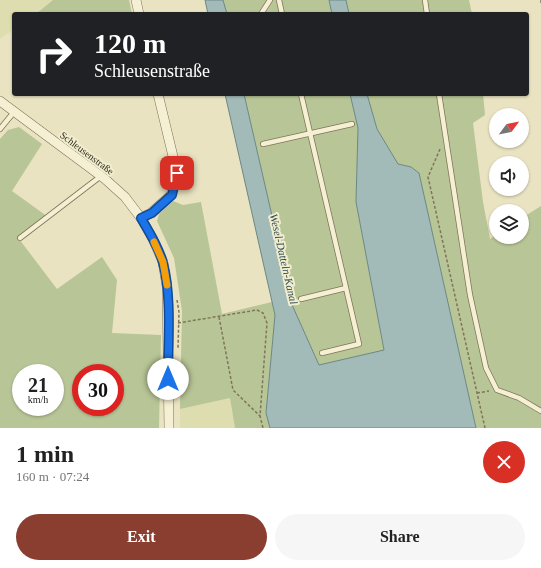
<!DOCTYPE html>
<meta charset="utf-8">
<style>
:root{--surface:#fff;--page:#f6f6f6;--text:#222;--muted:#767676;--accent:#893e30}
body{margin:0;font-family:"Times New Roman",serif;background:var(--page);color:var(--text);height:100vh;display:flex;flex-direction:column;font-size:15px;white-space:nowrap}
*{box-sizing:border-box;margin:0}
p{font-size:13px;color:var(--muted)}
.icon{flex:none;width:22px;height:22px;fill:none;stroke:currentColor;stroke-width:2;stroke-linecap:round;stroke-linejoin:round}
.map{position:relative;height:428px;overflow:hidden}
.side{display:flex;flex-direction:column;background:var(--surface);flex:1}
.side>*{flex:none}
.guide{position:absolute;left:12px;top:12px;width:517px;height:84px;border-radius:4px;box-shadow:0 1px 3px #0004;background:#202124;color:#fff;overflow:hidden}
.needle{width:26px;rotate:58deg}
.tools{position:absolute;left:489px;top:108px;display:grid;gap:8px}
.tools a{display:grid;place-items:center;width:40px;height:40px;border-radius:50%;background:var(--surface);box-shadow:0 1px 3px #0004;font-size:20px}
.speed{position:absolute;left:12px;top:364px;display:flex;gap:8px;font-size:20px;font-weight:700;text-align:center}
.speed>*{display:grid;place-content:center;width:52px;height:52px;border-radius:50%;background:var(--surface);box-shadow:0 1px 3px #0004;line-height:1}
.speed small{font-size:10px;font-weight:400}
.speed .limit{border:6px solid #d22;background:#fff;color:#111}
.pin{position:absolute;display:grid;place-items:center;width:34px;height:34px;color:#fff;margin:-17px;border-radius:8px;box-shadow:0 2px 6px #0006}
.me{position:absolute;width:44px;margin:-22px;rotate:0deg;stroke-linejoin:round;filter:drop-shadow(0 0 3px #0008)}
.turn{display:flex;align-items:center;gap:14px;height:84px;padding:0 16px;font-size:18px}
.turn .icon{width:52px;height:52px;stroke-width:2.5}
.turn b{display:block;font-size:28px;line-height:34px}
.round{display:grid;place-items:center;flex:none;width:42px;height:42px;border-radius:21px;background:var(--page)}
.headline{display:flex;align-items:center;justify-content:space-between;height:68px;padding:0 16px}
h1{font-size:24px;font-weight:800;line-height:30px}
.cta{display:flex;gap:8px;margin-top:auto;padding:8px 16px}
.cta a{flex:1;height:46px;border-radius:24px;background:var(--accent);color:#fff;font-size:16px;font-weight:800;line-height:46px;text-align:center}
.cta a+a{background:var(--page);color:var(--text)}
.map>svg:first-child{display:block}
.farmland{fill:#ddddaf}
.green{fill:#b8c596;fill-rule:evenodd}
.water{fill:#a3bbb8;stroke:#6b8885}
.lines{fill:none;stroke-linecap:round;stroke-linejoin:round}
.service-casing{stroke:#80745a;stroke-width:6}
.minor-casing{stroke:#80745a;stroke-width:10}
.path{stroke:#80745a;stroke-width:1.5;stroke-dasharray:3 2;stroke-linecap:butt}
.service{stroke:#f5f0d3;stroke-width:4.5}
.minor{stroke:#f5f0d3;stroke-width:9}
.route-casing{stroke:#114b97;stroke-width:10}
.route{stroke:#1a73e8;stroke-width:7}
.slow{stroke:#f59e0b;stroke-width:7}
.labels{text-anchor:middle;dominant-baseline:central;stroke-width:4;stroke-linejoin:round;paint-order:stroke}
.street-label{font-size:10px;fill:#312a1d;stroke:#f1edcf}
.water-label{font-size:11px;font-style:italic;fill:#2e4c50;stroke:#f1edcf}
</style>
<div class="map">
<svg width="541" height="428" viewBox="0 0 541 428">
<rect width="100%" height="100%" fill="#e9e3c1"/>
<!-- farmland -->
<g class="farmland">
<polygon points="0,0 53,0 36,14 14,14 14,29 0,39"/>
<polygon points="230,398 235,428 180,428 180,409"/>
</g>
<!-- green -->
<g class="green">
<polygon points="53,0 129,0 132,14 36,14"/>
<polygon points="223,0 329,0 332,14 227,14"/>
<polygon points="346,0 469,0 472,14 349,14"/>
<polygon points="244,94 350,94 358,128 356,202 384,351 319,365 293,307"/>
<polygon points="367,94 483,94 485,115 473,123 483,202 490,239 496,235 496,237 522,237 522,218 541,206 541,428 476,428 419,173 411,167 398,164 377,129"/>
<path d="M19 127 42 144 12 191 48 217 19 239 57 289 102 257 117 280 112 333 161 335 159 428H0V139L8 130ZM21 373H55V407H21ZM81 373H115V407H81Z"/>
<polygon points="173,201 183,205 201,202 222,314 272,302 275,315 266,413 270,428 235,428 230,398 180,409 182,311 174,258 157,221 159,214"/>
</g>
<!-- water -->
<g class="water">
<polygon points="205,0 223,0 227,14 208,14"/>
<polygon points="329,0 346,0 349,14 332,14"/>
<polygon points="225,94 244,94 293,307 319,365 384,350 356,202 358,128 350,94 367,94 377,129 398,164 411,167 419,173 476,428 270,428 266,413 275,315"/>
</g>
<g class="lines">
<defs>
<g id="service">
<polyline points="279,0 282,14"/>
<polyline points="425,0 427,14"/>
<polyline points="261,14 270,0"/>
<polyline points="301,94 359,344 322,353"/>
<polyline points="439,94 470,295 486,368 497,390 519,398 541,411"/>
<polyline points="0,129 14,112"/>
<polyline points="263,144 352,124"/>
<polyline points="20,238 101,176"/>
<polyline points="301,299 346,288"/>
</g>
<g id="minor">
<polyline points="136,0 139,14"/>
<polyline points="0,101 105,179 125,197 141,218 153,239 163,262 167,287 169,428"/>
<polyline points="141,218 151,213 171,195 177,173 158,94"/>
</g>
</defs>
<!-- service casing -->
<use href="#service" class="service-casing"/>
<!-- minor casing -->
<use href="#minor" class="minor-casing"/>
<!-- path -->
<g class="path">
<polyline points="541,0 541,4"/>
<polyline points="440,149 428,177 485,428"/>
<polyline points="177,300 179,312 178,348"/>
<polyline points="219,317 233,390 260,416"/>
<polyline points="178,323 257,310 263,313 267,323 260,416 263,428"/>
<polyline points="477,393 489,391"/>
</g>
<!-- service -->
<use href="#service" class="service"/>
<!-- minor -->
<use href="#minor" class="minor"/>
</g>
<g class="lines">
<defs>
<path id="route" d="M168 379C168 344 172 296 163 263 159 247 149 232 141 218L152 213 172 195 177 173"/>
</defs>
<!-- route casing -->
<use href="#route" class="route-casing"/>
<!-- route -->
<use href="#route" class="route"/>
<!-- slow -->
<polyline class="slow" points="154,242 163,262 167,285"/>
</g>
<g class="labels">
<!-- street labels -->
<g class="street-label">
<text transform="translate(87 153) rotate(37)">Schleusenstraße</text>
</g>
<!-- water labels -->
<g class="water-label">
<text transform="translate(284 259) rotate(77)">Wesel-Datteln-Kanal</text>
</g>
</g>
</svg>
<div class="tools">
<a><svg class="needle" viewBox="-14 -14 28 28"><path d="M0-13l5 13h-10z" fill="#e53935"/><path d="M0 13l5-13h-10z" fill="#767676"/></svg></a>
<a><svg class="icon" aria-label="sound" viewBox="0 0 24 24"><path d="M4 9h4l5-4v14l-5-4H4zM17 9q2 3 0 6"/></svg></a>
<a><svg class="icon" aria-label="layers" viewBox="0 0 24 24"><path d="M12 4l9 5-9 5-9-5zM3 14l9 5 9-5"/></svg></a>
</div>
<div class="speed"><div>21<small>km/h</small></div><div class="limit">30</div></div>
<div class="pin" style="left:177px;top:173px;background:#d93025"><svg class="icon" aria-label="arrive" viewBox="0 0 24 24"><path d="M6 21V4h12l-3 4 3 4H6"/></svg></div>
<svg class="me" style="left:168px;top:379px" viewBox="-20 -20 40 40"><circle r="19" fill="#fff"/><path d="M0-13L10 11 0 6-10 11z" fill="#1a73e8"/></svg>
<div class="guide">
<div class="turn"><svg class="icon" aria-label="right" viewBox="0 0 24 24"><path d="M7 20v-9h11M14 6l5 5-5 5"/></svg><div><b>120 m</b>Schleusenstraße</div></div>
</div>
</div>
<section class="side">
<div class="headline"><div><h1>1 min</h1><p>160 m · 07:24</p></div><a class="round" style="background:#d93025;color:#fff"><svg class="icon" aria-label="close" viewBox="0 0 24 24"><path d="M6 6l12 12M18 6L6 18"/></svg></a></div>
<div class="cta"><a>Exit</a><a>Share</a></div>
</section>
